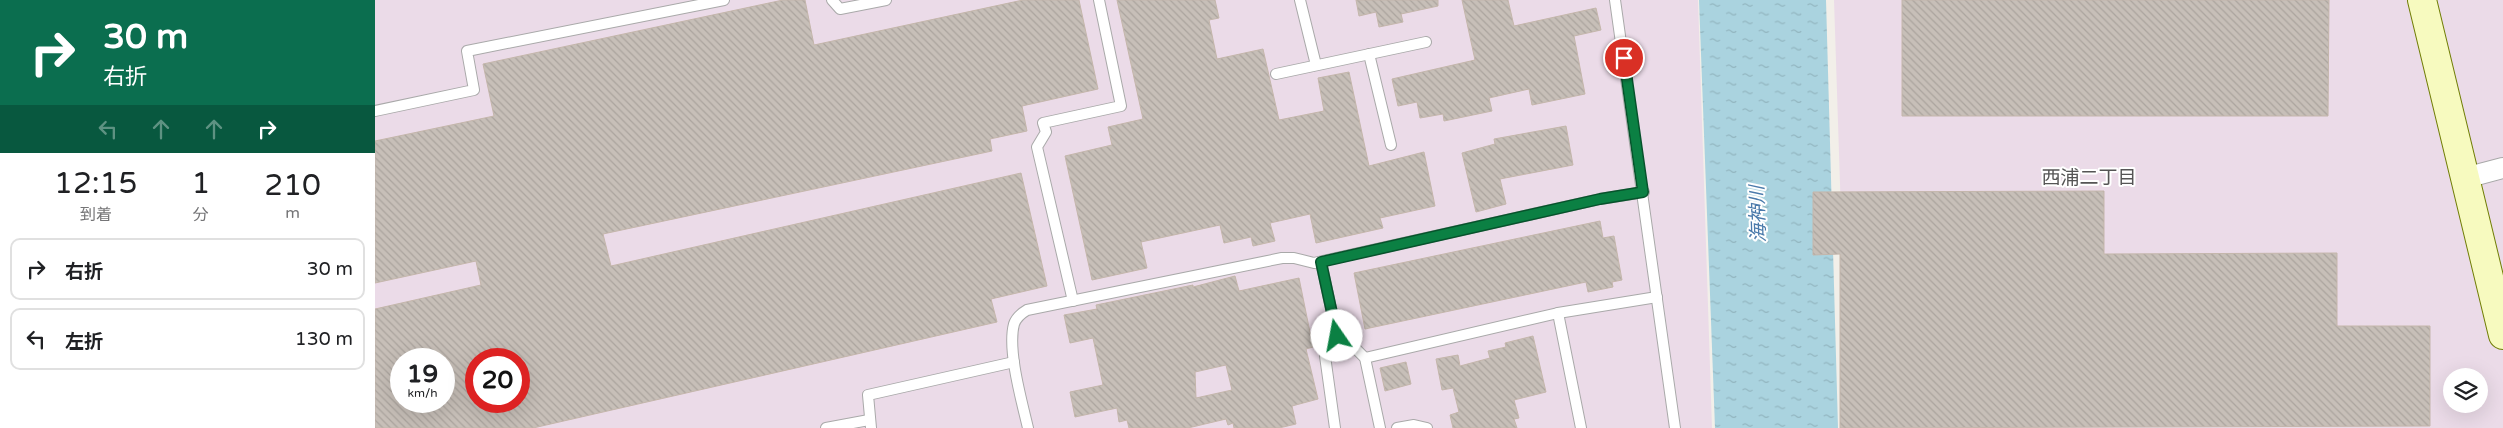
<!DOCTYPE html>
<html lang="ja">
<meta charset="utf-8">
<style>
:root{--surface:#fff;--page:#f2f2f2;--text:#202124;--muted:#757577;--line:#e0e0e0}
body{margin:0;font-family:"Varela Round","Noto Sans JP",sans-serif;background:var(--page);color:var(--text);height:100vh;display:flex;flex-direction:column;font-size:19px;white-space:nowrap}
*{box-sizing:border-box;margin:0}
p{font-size:16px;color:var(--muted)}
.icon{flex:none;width:28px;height:28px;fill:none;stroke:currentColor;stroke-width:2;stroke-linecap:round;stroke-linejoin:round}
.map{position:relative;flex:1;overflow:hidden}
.sheet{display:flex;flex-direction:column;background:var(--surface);width:375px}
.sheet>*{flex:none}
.banner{background:#0b6e4f;color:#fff;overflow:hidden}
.controls{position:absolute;left:2068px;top:368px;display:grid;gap:10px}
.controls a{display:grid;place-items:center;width:45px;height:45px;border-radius:50%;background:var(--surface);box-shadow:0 5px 20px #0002;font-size:25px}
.speed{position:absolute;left:15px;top:348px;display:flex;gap:10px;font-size:25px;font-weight:700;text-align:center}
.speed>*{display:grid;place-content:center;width:65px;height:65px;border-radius:50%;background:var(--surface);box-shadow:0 5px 20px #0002;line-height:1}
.speed small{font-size:12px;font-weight:400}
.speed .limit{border:8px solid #d22;background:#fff;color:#111}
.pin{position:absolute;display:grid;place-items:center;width:42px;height:42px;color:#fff;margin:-21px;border:2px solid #fff;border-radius:50%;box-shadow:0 1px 5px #0007}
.me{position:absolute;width:55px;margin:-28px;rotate:348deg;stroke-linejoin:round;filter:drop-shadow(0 0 4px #0008)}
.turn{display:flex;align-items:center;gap:18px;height:105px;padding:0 20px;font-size:22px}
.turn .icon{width:65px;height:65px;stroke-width:2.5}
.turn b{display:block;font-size:35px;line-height:42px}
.lanes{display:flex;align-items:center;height:48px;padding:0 20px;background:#0003;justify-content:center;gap:25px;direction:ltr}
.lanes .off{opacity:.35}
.eta{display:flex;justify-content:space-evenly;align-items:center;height:85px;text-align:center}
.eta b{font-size:30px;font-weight:600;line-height:35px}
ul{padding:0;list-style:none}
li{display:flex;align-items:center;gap:15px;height:62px;margin:0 10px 8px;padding:0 10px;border:2px solid var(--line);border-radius:10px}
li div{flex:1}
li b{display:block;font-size:19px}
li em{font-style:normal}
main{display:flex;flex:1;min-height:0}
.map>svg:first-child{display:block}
.industrial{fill:#ebdbe8;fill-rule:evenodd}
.water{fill:url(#water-ripples)}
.building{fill:url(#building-back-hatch);stroke:#c4b6ab;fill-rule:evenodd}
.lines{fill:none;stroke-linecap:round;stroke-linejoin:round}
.lane-casing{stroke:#a9a9a9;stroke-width:12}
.street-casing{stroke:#a9a9a9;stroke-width:22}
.secondary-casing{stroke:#707d05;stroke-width:30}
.lane{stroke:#fff;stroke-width:10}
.street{stroke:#fff;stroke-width:20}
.secondary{stroke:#f7fabf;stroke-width:28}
.route-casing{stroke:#07532c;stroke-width:12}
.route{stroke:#0b8043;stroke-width:9}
.labels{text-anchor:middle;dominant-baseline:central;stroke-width:4;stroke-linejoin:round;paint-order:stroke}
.neighbourhood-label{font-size:19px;fill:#555;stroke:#fff}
.water-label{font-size:19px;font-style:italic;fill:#4a7aab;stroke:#fff}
</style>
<main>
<section class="sheet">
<div class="banner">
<div class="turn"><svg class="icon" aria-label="right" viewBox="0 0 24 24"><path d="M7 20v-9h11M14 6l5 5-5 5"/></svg><div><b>30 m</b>右折</div></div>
<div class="lanes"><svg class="icon off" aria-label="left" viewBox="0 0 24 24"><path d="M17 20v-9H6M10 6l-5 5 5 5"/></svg><svg class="icon off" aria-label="ahead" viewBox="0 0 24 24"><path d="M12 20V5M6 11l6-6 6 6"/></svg><svg class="icon off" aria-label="ahead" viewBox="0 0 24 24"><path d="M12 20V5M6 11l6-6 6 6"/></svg><svg class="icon" aria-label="right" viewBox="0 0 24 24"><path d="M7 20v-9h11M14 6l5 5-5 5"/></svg></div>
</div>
<div class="eta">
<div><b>12:15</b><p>到着</p></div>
<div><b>1</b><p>分</p></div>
<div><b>210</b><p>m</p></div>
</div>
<ul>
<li><svg class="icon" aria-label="right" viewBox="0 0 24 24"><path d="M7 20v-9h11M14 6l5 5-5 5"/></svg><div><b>右折</b></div><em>30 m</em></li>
<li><svg class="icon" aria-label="left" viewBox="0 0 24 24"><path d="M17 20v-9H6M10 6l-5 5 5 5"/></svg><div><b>左折</b></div><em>130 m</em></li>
</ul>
</section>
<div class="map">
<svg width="2128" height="428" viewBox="0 0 2128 428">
<defs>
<pattern id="water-ripples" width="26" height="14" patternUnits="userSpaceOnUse" patternTransform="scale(1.25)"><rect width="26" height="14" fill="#aad3df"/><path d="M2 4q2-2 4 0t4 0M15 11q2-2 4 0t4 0" fill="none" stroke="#92b5bf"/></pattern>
<pattern id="building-back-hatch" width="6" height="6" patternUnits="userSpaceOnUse" patternTransform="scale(1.25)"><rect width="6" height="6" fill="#c7bfb8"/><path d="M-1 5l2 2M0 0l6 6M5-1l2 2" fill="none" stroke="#aba49e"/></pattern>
</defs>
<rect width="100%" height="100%" fill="#f2efe9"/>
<!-- industrial -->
<g class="industrial">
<path d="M0 0H1323L1337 428H0ZM26 359H69V401H26ZM101 359H144V401H101Z"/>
<path d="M1459 0H2128V428H1473ZM2076 376H2104V404H2076Z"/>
</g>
<!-- water -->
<polygon class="water" points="1324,0 1451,0 1463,428 1340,428"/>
<!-- building -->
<g class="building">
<path d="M408 0H430L439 45 648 0H704L723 89 647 106 652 131 615 139 617 151 228 234 236 266 646 173 672 286 616 299 622 322 158 428H0V309L106 285 101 261 0 283V141L119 116 108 64ZM26 359H69V401H26ZM101 359H144V401H101Z"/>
<polygon points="742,0 840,0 844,18 834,20 842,59 888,49 904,120 949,111 943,78 974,72 994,166 1049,152 1060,206 1005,218 1008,228 941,243 935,214 895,223 900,241 878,246 876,237 849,243 845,225 766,242 772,268 717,280 690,156 737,145 733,127 768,119"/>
<polygon points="981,0 1063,0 1063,6 1026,14 1028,22 1004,27 1001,12 984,16"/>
<polygon points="1087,0 1133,0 1139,26 1221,8 1226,30 1199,36 1210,94 1157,105 1154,89 1114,98 1117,111 1069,121 1068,114 1045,118 1042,102 1023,106 1017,79 1100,60"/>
<polygon points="1527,0 1954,0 1953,116 1527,116"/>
<polygon points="1191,126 1198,165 1125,179 1131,204 1101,212 1087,153 1120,144 1119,139"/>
<polygon points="1729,191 1729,254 1962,253 1962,326 2055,326 2055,426 1465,428 1465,254 1438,255 1438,192"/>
<polygon points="1225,221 1228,238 1239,236 1247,280 1237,282 1238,287 1213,292 1211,282 990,329 979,273"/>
<path d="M860 276 864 291 924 278 938 347 931 349 943 399 917 406 921 424 904 428H859L858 423 853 425 851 419 813 428H754L752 420 744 422 742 408 700 417 695 392 728 385 718 338 695 343 689 315 722 309 721 305 818 285V287ZM851 365 857 390 821 398 820 372Z"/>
<polygon points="1158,336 1171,392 1139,400 1144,418 1139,419 1142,428 1078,428 1075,415 1084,412 1078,388 1067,390 1061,359 1083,355 1085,366 1115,358 1113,351 1131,347 1130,343"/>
<polygon points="1031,362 1036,384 1010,391 1005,368"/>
</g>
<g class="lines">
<defs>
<g id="lane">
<polyline points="457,0 465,9 511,0"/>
<polyline points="925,0 941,65"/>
<polyline points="1240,0 1300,428"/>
<polyline points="994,54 1016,145"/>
<polyline points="901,74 1051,42"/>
<polyline points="0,111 99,90 92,51 349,0"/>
<polyline points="946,262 962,336 950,356 960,428"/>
<polyline points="698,301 662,147 671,132 668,123 746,106 724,0"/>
<polyline points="1183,313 1206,428"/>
<polyline points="962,336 979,347 990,358 1005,428"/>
<polyline points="990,358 1183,313 1282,297"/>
<polyline points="451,428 494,420"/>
<polyline points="496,428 493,395 639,362"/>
<path d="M653 428C647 402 632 350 639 324 641 318 647 313 652 310L907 258H919L939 263 1225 199 1269 192"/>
<polyline points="1022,428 1039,425 1052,428"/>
</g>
<polyline id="street" points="2090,178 2128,168"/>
<polyline id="secondary" points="2047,0 2128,335"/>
</defs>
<!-- lane casing -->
<use href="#lane" class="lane-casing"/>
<!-- street casing -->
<use href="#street" class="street-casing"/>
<!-- secondary casing -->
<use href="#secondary" class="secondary-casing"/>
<!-- lane -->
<use href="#lane" class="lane"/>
<!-- street -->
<use href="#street" class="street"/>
<!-- secondary -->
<use href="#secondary" class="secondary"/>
</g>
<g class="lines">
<defs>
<polyline id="route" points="962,336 946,262 1225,199 1268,192 1249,58"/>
</defs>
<!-- route casing -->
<use href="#route" class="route-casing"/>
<!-- route -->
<use href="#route" class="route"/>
</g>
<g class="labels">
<!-- neighbourhood labels -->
<g class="neighbourhood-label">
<text x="1714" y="178">西浦二丁目</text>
</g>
<!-- water labels -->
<g class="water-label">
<text transform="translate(1383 214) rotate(-92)">海神川</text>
</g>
</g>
</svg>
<div class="controls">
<a><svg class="icon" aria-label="layers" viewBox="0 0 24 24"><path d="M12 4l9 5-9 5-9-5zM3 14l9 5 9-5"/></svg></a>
</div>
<div class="speed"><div>19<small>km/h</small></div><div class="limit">20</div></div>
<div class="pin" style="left:1249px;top:58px;background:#d93025"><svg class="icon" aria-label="arrive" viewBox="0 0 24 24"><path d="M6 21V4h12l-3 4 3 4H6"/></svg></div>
<svg class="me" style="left:962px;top:336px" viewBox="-20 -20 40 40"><circle r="19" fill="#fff"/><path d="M0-13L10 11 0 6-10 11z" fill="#0b8043"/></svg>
</div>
</main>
